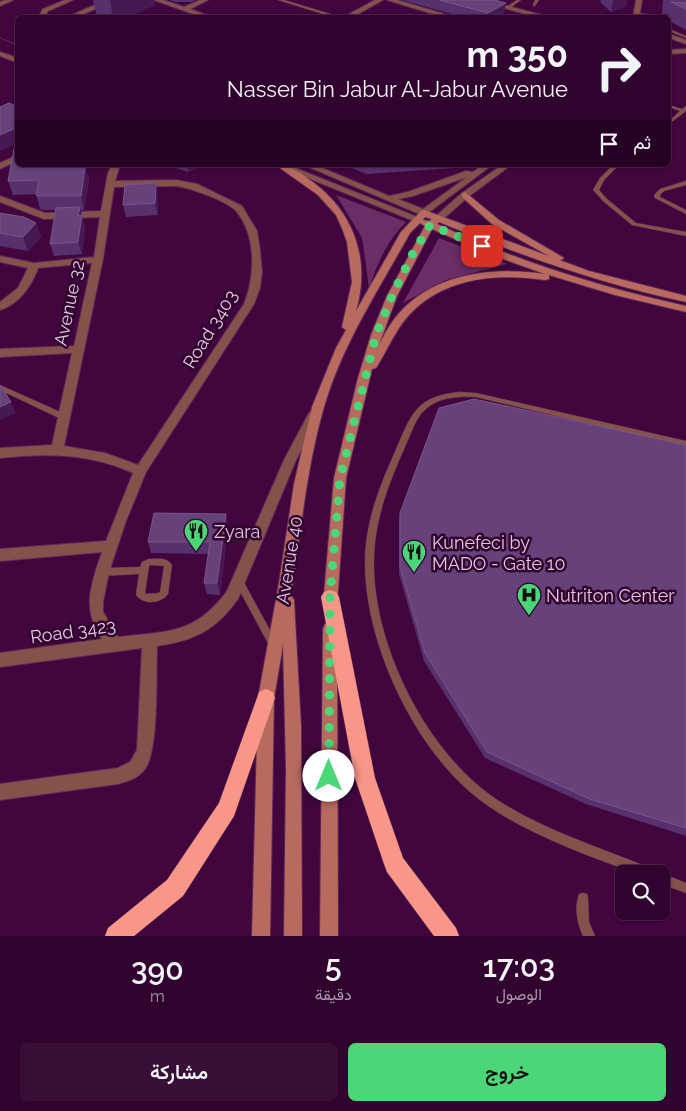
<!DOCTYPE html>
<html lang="ar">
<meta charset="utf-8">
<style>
:root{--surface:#30042e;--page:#380e36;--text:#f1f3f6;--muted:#a898aa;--line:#4b254a;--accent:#4bd677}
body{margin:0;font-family:Raleway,Vazirmatn,sans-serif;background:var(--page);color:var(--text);direction:rtl;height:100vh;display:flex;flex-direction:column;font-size:19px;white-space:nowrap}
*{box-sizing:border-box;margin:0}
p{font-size:16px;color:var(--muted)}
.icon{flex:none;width:28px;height:28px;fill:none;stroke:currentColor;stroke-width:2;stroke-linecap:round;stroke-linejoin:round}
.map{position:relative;height:936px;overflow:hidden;direction:ltr}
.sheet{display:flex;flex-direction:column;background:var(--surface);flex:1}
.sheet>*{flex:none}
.top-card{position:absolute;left:15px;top:15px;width:656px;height:152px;border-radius:8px;box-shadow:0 1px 4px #0004,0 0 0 1px var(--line);direction:rtl;background:#30042e;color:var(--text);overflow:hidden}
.controls{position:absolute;left:615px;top:865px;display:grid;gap:10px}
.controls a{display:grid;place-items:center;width:55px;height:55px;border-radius:8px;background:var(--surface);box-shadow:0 1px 4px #0004,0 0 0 1px var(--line);font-size:25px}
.pin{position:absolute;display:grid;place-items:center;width:42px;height:42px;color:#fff;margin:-21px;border-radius:10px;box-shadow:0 2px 8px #0006}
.me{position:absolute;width:55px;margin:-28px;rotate:0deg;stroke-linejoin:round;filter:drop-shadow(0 0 4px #0008)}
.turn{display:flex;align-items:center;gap:18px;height:105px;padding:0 20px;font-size:22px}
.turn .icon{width:65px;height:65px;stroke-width:2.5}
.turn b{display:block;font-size:35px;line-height:42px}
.then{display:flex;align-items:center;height:48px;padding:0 20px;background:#0003;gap:10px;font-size:19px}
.eta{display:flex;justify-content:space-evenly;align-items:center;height:85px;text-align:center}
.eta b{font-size:30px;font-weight:600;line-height:35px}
.button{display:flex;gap:10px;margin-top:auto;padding:10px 20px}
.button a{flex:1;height:58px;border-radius:8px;background:var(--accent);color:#111;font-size:20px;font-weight:600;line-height:58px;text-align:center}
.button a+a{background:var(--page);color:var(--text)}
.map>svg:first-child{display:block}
.green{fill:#6b2d67}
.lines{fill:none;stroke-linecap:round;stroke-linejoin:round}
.service-casing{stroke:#5e285b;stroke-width:1}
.minor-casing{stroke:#5e285b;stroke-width:2}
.tertiary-casing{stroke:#5e285b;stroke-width:2}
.secondary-casing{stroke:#5e285b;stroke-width:2}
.motorway-casing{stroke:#5e285b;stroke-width:1}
.path{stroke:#7d4c7a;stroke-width:1;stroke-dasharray:1 1;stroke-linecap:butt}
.service{fill:#83524a;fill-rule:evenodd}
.minor{fill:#83524a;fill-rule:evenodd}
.tertiary{fill:#83524a;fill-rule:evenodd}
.secondary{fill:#b86a5e;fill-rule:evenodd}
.motorway{fill:#f89787;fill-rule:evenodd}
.wall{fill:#57316d}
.shaded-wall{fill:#471954}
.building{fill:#66417a;stroke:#7a568a}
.route{stroke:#4bd677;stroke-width:9;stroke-dasharray:0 16.2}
.labels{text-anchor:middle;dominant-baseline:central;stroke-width:5;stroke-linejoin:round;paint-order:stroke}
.street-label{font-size:18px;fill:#e7c5e3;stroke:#30052e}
.poi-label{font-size:18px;fill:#e7c5e3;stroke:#30052e;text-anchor:start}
</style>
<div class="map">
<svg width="686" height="936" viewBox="0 0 686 936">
<rect width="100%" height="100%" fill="#40063d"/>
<!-- green -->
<g class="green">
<path d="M336 195 406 222C387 241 378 262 369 288L362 238Z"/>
<polygon points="439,238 507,264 446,280 403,303"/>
</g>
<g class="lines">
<defs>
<g id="service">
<polygon points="278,0 284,0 344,18 336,18"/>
<polygon points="517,0 521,0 510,8 508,8 508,6"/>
<polygon points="535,0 539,0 535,6 533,6"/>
<polygon points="637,13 686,18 686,20 636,15"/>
<polygon points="669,29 686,36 686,38 669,31"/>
<polygon points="669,105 682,109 686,106 686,110 685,112 669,124 669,121 680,111 669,107"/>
<polygon points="613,165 619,165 604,180 599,190 607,199 636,223 686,232 686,236 632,225 603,201 593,190 600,178"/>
<polygon points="686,181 686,185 664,191 660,195 660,197 686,210 686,214 655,198 654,195 660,189"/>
<polygon points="0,385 67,415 68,417 64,420 61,419 0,390"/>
<path d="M460 392 476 393 686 441V447L476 397C449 396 426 399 414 426 397 466 380 499 375 543 365 632 424 753 499 801 548 832 602 848 655 870L656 874C650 874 643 875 637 874 630 873 623 868 616 866 597 859 578 852 560 844 528 830 495 814 469 791 407 737 357 625 366 543 370 511 381 483 394 454 411 416 414 396 460 392Z"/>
<path d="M149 559C158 559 167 557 172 565L168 594C161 604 143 605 136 595L139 574 102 576 99 574 98 572 99 570 102 568 140 567 142 562ZM150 565 164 566 160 592 158 593 146 594 145 593 149 566Z"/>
<polygon points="239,578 242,579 277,643 278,646 277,649 274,650 271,649 235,582 236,579"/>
<polygon points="661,873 686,883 686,893 661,884 661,874 658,874"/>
<path d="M583 893 587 894 588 898 589 922 595 936H583C577 923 574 907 579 894Z"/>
</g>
<g id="minor">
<polygon points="5,0 13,0 0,6 0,2"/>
<polygon points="65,0 73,0 48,11 46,14 49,18 42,18 40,14 43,9"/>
<polygon points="106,0 114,0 75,18 65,18"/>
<polygon points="154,0 163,0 184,7 200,0 208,0 190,9 215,18 204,18"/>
<polygon points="375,0 383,0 351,18 342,18"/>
<polygon points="387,0 397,0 458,18 446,18"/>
<polygon points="474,0 485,0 553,18 540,18"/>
<polygon points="636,0 642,0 639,18 633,18"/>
<polygon points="18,155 18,160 0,169 0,163"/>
<path d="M112 165H120L115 181 176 180 197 184 242 206 257 231 260 250 262 272 260 288 254 304 146 472 126 521 109 572 103 602V612L118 637C167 631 195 635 227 591L284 460 309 413 315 409 321 413 296 460 238 599C216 630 194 641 157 646 156 672 159 751 145 769 139 778 128 781 118 784L0 800V784L118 768 130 762 137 750 142 648 0 667V653L102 639C81 608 91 585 102 552L0 561V549L106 541 133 473C89 453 47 453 0 458V448L52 445 72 353 0 357V349L74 346 92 263 38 268C32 286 18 305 0 310V302L18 288 28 268 0 262V256L34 263 94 257 100 217 44 219 0 202V196L45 213 101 211 108 173ZM176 186C190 188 228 201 236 211 257 236 255 276 244 304L138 465 105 453 64 446 103 259 114 187Z"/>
</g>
<g id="tertiary">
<polygon points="669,34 686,40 686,44 669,38"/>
<polygon points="686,49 686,53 669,54 669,50"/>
<polygon points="0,52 18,58 18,63 0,56"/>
<polygon points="276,165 288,165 422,219 417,222 414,221"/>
<path d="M304 165H315L389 196 408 192 466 171 473 172 483 165H492L424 216ZM467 177 423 209 398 199 413 196Z"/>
<polygon points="502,165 511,165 468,197 442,220 436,220 436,216 462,193"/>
</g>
<g id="secondary">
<path d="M279 165C291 165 300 173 310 180 354 211 371 260 356 311L401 232 421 211 424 210 589 271 686 296V302C601 284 520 255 439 222L437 224C517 261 600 287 686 306V312L615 295 549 275V279L545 280C497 273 444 277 409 315 395 330 387 351 376 368L372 369 346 478 337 606 335 610 330 612 325 610 323 606 334 478 358 378 371 335 387 296 425 226 420 223 410 233C379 289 342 345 324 407 306 469 301 533 291 595L294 600 301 726 302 936H284L286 768 283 645 274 698 270 936H252L258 698 279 583 294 484 312 407 336 348 346 330 342 327 352 282 347 242 342 228 336 215 318 195 280 168ZM425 217 432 219 429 221 423 220ZM432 229 484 252 545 274C495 267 439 272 402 310 392 320 385 333 379 345L397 296Z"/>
<polygon points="465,192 499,220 564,258 559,261 556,260 492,224 462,197 462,193"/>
<polygon points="330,622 335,624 337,629 338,936 320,936 323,629 325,624"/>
</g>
<g id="motorway">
<polygon points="330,590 336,592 339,597 375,778 403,858 456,928 459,936 434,936 387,872 384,864 355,778 321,597 324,592"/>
<polygon points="266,689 273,692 275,698 234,816 183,896 134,936 105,936 108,928 167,880 219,803 257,698 259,692"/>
</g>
</defs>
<!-- service casing -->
<use href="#service" class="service-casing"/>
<!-- minor casing -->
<use href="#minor" class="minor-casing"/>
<!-- tertiary casing -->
<use href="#tertiary" class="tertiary-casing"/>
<!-- secondary casing -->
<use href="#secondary" class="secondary-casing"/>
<!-- motorway casing -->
<use href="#motorway" class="motorway-casing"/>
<!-- path -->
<polyline class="path" points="0,38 18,45"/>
<!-- service -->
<use href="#service" class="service"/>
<!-- minor -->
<use href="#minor" class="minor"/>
<!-- tertiary -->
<use href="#tertiary" class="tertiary"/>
<!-- secondary -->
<use href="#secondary" class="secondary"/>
<!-- motorway -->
<use href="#motorway" class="motorway"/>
</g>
<!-- wall -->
<g class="wall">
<polygon points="93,0 154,0 155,5 125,18 100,18 97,16"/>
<polygon points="169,0 196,0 191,2 175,2"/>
<polygon points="402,0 495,0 504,13 496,18 466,18"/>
<polygon points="601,0 627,0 626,6 611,12 600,2"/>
<polygon points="663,0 686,0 686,30 669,21 669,18 667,18 668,14 662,14"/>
<polygon points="0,107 87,166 86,170 89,180 84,210 80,210 85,228 82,254 54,256 50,244 56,210 44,210 40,209 36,194 13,195 8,181 15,144"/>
<polygon points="173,165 200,165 200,166 188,172 173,167"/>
<polygon points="344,165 468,165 468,167 367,174"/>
<polygon points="158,195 158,215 126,217 123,205"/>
<polygon points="0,213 36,223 41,237 28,251 0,246"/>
<polygon points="686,445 686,836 586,804 485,758 424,661 399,574 399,521 400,513"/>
<polygon points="228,526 220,595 207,594 204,583 208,554 151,553 148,542"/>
</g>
<!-- shaded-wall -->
<g class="shaded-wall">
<polygon points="110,0 154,0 155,5 125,18 113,18"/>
<polygon points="613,0 627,0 626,6 611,12"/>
<polygon points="506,3 504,13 496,18 487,18 488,13"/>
<polygon points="18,127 18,143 0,151 0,135"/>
<polygon points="80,165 87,165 86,170 89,180 84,210 81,196"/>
<polygon points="187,165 200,165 200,166 188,172"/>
<polygon points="156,183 158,195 158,215 155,203"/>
<polygon points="80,207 85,228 82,254 78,242 78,216"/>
<polygon points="36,223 41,237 28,251 23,237"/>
<polygon points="11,402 16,413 0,420 0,407"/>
<polygon points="226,514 228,526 220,595 217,583"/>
</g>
<!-- building -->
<g class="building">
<polygon points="440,0 495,0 506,3 488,13"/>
<polygon points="671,2 686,3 686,9"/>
<polygon points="9,103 18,107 18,127 0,135 0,107"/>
<polygon points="18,128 18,165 80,165 80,167 85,167 81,196 39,196 36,195 39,180 8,181"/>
<polygon points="156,183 155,203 123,205 125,185"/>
<polygon points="80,207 78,216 82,215 78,242 50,244 56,208"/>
<polygon points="0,213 24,217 36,223 23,237 0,233"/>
<polygon points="1,386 11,402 0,407 0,387"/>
<polygon points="474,399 686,445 686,828 590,799 487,752 425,653 400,567 400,513 439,408"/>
<polygon points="154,513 226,514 217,583 204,583 210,542 148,542"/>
</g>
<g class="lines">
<!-- route -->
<polyline class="route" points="329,776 330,597 340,478 376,335 392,296 412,255 430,225 482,246"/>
</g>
<!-- icons -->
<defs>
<symbol id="restaurant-pin" viewBox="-11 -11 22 30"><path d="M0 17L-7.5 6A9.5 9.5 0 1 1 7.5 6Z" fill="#4bd677" stroke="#30052e"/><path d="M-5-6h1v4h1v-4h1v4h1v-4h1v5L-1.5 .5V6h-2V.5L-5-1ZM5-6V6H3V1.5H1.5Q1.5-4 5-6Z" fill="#111"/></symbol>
<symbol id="hospital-pin" viewBox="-11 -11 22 30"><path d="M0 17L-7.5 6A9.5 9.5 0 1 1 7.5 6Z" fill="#4bd677" stroke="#30052e"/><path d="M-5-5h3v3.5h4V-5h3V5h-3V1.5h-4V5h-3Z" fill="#111"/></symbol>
</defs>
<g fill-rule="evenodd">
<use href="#restaurant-pin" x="182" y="517" width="28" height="38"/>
<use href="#restaurant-pin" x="400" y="538" width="28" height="38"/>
<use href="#hospital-pin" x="515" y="581" width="28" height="38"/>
</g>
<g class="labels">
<!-- street labels -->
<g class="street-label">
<text transform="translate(69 303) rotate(-78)">Avenue 32</text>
<text transform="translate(210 329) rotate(-59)">Road 3403</text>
<text transform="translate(289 560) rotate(-81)">Avenue 40</text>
<text transform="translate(73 631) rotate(-8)">Road 3423</text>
</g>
<!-- poi labels -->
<g class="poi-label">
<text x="214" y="531">Zyara</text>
<text x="432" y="542">Kunefeci by<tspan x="432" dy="21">MADO - Gate 10</tspan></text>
<text x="546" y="595">Nutriton Center</text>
</g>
</g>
</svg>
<div class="controls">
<a><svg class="icon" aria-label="search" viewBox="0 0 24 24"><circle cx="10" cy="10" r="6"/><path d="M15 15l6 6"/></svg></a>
</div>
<div class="pin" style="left:482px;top:246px;background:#d93025"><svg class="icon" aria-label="arrive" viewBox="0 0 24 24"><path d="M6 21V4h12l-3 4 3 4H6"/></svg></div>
<svg class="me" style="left:329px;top:776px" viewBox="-20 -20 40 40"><circle r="19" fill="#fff"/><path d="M0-13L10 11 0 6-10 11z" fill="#4bd677"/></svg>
<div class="top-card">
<div class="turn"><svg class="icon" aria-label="right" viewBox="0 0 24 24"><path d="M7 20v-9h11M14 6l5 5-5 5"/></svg><div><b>350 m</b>Nasser Bin Jabur Al-Jabur Avenue</div></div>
<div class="then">ثم<svg class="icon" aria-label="arrive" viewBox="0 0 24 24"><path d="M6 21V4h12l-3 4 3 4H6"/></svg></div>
</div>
</div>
<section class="sheet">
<div class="eta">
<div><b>17:03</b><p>الوصول</p></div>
<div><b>5</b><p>دقيقة</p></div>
<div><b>390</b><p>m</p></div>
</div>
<div class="button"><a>خروج</a><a>مشاركة</a></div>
</section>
